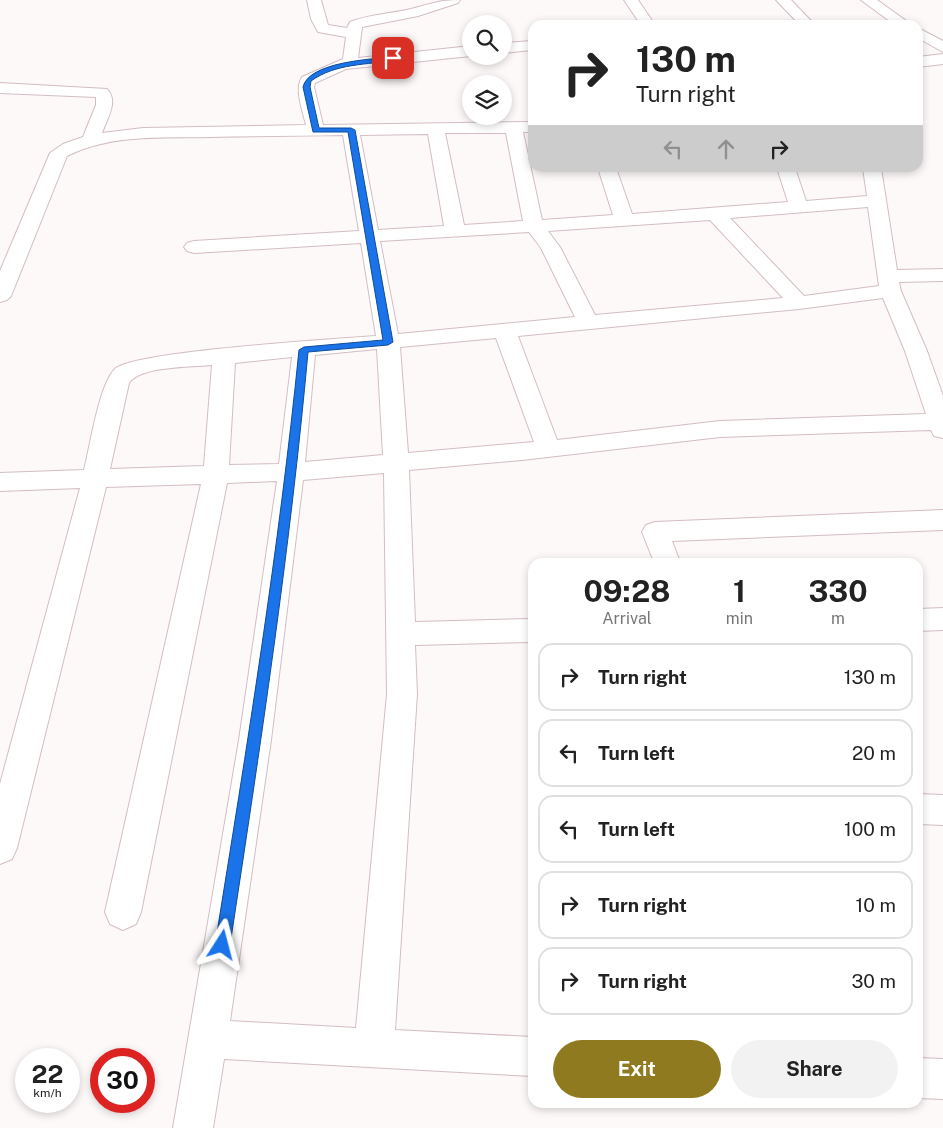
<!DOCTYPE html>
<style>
:root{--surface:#fff;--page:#f2f2f2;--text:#222;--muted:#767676;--line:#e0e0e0;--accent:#907a20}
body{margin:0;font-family:"Public Sans",sans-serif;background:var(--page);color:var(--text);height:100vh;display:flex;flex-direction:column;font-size:19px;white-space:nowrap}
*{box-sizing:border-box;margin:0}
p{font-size:16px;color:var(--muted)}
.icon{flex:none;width:28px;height:28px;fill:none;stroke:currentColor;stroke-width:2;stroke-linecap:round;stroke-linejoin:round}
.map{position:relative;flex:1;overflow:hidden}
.details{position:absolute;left:528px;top:558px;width:395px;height:550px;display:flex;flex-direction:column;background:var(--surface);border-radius:15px;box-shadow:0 2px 8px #0003}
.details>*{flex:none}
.hud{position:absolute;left:528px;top:20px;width:395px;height:152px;border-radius:15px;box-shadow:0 2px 8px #0003;background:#fff;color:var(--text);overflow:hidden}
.fabs{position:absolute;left:462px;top:15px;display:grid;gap:10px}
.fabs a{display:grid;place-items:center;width:50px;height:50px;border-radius:50%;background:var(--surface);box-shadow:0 2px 8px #0003;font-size:25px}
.speed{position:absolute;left:15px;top:1048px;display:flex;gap:10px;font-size:25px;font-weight:700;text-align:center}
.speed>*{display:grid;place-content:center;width:65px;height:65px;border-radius:50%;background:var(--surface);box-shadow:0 2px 8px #0003;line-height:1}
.speed small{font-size:12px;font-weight:400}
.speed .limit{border:8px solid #d22;background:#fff;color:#111}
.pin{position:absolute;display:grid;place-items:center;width:42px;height:42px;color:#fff;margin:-21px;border-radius:10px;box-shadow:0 2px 8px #0006}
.me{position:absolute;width:55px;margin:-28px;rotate:9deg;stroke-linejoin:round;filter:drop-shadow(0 0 4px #0008)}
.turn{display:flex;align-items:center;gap:18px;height:105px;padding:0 25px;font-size:22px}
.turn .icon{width:65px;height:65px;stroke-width:2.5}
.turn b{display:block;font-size:35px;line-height:42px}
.lanes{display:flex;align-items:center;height:48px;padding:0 25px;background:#0003;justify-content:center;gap:25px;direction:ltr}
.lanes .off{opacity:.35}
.eta{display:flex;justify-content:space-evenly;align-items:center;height:85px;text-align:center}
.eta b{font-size:30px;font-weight:700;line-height:35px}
.cta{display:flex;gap:10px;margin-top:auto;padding:10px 25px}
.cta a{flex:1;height:58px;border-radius:30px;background:var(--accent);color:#fff;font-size:20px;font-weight:700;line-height:58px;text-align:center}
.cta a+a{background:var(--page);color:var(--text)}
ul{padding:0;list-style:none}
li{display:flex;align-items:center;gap:15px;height:68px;margin:0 10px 8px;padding:0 15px;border:2px solid var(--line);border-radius:15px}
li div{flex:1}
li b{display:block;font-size:19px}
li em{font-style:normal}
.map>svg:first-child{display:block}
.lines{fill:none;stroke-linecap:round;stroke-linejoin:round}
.minor-casing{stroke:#d3bdc2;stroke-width:2}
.minor{fill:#fff;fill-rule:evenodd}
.route{fill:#1a73e8;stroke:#114b97}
</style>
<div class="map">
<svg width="943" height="1128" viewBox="0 0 943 1128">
<rect width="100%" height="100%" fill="#fdf9f9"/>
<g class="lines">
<defs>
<g id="minor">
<path d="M307 0H321L328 25 347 28 350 22C370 14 390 14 411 9 430 4 439 0 460 0L458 3 418 16 362 27 358 58 471 46V56L346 69 315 83 314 87 323 125 532 122V132H523L542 220 613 215 598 168H616L632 214 788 202 777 168H795L806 201 867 196 863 168H881L897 270 943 269V281L899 282 901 291 927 351 943 396V438L934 436 931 430 720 437 522 460 409 470 415 622 532 619V642L415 645 417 694 395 1030 532 1037V1076L224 1059 213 1128H173L239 740 277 481 227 483 141 912 136 924 123 930 110 924 105 912 201 484 106 487 17 848 12 859 0 864V784L80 488 0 491V473L84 470C90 447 99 384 115 369 133 351 338 339 376 336L361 243 194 253 187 251 184 247 187 243 194 241 359 231 343 135C299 136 254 136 209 137 162 138 110 134 67 156L11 296 7 300 0 302V271L50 153 63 144 83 137 96 105V97L0 93V83L107 89C119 101 107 119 102 133L143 128 306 125C303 111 294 90 302 77L343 59 346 37 318 32 311 19ZM445 133H506L523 221 464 225ZM428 134 444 226 378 230 360 135ZM868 207 879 286 804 296 730 218ZM710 220 783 298 595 315 560 247 548 231ZM529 232 541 248 575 317 398 334 380 241ZM883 298 905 351 926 414 720 421 557 440 518 336 799 309ZM496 338 534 442 408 453 400 347ZM377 349 383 455 305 462 315 355ZM292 357 279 464 229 465 235 363ZM212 365 204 466 110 469 129 383C140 366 192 367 212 365ZM384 473 387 694 356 1028 230 1021 271 740 303 480Z"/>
<polygon points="624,0 638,0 655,25 641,25"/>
<polygon points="776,0 791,0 815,25 800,25"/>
<polygon points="861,0 877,0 912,25 895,25"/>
<polygon points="918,28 943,41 943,52 918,38"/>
<polygon points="532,41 532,50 504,53 504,43"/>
<polygon points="943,54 943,64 918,67 918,57"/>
<polygon points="943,510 943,530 672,541 680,562 654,562 642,532 646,525 655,522"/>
<polygon points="943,608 943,630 918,631 918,609"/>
<polygon points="918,794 943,795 943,825 918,824"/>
<polygon points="918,1058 943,1059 943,1099 918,1098"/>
</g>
</defs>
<!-- minor casing -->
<use href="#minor" class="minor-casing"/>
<!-- minor -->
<use href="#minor" class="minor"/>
</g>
<!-- route -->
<path class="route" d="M393 57 396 60C367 65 336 63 311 81L310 87 319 128H351L355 130 393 342 388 345 308 352C290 551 260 748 230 945L228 950 222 952 217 950 215 945C247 747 279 549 299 350L304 347 383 340 348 132H313L303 87C309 62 371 59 393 57Z"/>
</svg>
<div class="fabs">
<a><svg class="icon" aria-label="search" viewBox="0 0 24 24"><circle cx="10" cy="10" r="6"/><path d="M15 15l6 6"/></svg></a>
<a><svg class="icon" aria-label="layers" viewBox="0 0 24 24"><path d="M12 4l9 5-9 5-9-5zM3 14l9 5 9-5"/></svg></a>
</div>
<div class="speed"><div>22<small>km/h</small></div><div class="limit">30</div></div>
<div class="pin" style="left:393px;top:58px;background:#d93025"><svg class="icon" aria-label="arrive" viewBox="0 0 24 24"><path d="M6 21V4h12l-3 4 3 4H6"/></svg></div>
<svg class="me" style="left:222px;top:945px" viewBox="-20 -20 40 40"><path d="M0-17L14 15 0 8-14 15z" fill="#1a73e8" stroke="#fff" stroke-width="4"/></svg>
<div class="hud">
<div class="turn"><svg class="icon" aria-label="right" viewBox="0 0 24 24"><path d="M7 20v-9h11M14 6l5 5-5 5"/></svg><div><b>130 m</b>Turn right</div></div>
<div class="lanes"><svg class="icon off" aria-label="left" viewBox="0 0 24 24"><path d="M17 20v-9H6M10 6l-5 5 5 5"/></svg><svg class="icon off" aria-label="ahead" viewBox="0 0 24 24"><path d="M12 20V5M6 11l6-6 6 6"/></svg><svg class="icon" aria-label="right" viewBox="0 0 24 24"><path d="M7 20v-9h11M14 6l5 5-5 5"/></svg></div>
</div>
<section class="details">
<div class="eta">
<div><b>09:28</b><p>Arrival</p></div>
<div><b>1</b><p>min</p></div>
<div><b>330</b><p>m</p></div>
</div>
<ul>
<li><svg class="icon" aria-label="right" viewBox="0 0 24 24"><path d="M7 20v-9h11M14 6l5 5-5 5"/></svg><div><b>Turn right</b></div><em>130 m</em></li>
<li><svg class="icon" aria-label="left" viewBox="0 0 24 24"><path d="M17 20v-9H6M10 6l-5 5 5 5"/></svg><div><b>Turn left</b></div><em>20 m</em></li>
<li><svg class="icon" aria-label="left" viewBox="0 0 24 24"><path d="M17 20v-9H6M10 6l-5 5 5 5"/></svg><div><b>Turn left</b></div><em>100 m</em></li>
<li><svg class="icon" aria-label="right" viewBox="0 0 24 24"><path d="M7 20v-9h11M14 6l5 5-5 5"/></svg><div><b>Turn right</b></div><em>10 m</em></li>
<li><svg class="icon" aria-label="right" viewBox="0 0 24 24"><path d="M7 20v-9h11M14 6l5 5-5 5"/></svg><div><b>Turn right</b></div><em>30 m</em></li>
</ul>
<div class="cta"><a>Exit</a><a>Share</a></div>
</section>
</div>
